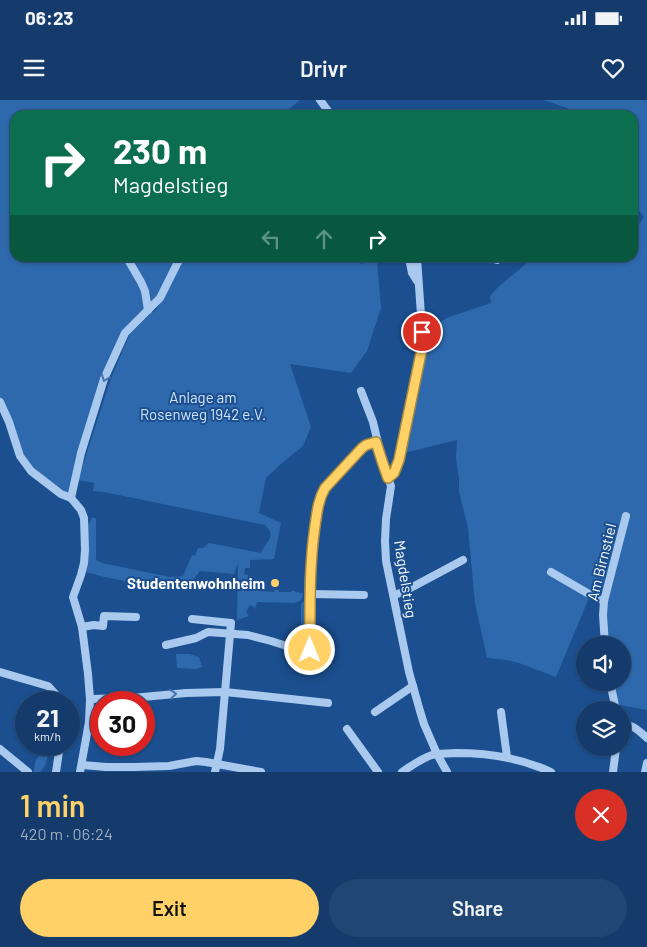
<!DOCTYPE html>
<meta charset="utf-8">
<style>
:root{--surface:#143b6b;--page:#214673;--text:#f1f3f6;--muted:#9dadc1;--line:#33557e;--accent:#ffd166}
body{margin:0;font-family:Barlow,sans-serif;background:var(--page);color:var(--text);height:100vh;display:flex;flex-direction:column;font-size:19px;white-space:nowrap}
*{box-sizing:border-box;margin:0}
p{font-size:16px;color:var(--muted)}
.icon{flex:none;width:28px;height:28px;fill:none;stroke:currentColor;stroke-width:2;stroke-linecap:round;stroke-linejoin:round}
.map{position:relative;height:672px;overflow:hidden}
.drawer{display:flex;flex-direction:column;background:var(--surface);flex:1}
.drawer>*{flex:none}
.guide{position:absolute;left:10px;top:10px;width:628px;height:152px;border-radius:15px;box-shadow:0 1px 4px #0004,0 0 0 1px var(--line);background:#0b6e4f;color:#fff;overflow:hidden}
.buttons{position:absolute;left:576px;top:536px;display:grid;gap:10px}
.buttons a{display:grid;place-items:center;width:55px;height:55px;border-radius:50%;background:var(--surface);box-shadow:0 1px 4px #0004,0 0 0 1px var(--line);font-size:25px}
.speed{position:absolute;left:15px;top:591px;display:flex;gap:10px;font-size:25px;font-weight:700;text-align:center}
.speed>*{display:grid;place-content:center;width:65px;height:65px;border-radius:50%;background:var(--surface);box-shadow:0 1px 4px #0004,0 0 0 1px var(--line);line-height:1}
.speed small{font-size:12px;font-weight:400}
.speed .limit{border:8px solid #d22;background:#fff;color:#111}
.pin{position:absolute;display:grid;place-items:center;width:42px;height:42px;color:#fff;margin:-21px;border:2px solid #fff;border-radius:50%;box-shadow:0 1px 5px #0007}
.me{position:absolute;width:55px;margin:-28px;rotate:0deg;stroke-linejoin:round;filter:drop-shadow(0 0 4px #0008)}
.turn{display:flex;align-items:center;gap:18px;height:105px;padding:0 20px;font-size:22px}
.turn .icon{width:65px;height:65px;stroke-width:2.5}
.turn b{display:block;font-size:35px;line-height:42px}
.lanes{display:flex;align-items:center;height:48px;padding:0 20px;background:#0003;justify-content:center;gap:25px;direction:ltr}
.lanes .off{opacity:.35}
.round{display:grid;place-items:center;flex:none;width:52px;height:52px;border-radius:26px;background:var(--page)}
.headline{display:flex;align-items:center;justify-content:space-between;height:85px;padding:0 20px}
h1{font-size:30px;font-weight:600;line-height:38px;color:var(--accent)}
.primary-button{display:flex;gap:10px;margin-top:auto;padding:10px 20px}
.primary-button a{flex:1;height:58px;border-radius:30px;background:var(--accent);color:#111;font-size:20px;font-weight:600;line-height:58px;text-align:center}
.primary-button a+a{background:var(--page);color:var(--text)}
.status{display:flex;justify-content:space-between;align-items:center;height:35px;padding:0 25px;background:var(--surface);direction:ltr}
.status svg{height:14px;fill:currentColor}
header{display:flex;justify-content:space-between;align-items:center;height:65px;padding:0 20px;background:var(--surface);font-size:22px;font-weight:600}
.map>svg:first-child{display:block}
.green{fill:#2e69ad}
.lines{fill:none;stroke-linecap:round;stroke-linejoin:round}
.minor{stroke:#a9c9ee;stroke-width:8}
.oneway{stroke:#4674ac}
.route-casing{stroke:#a68842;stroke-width:12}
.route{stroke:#ffd166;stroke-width:9}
.poi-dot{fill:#ffd166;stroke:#1b4f8f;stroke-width:2}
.labels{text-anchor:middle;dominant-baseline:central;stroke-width:4;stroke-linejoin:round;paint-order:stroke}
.park-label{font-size:15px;fill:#cfe3fa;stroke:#1b4f8f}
.street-label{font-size:15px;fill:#fff;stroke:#1b4f8f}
.poi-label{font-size:15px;font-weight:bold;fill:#fff;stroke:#1b4f8f;text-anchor:end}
</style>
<div class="status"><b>06:23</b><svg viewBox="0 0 49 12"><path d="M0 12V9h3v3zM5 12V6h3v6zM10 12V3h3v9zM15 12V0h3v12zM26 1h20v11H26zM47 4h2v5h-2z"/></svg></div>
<header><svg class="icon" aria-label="menu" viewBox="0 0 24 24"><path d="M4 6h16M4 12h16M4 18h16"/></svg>Drivr<svg class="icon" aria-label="heart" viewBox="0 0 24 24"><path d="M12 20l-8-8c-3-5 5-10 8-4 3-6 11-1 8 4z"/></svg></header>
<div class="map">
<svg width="647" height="672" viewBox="0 0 647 672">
<rect width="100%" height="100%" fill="#1b4f8f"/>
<!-- green -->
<g class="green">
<polygon points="0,0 300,0 289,9 290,15 15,15 15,158 177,158 166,181 155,199 121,235 68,393 33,369 22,352 10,319 0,298"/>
<polygon points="544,0 647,0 647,610 619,605 613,583 622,582 622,545 606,545 604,504 589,498 556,577 519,563 507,560 487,558 475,503 468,428 459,392 459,378 456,359 457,340 404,353 427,238 438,223 449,217 491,203 490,196 498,187 527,163 527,158 632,158 633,116 639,124 644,117 633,103 632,15 587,15"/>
<path d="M182 158H359L361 164 377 161 381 208 367 251 351 273 290 264 311 327 303 346 282 363 266 378 259 413 281 423 274 459 250 460V468H245L244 474 248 475 247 491H256V489H260V491L274 492V490H279V492H291V491H295V492L303 493 302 499 298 502 293 503 257 502 255 508 250 505 246 512 249 516 237 520 238 463 234 474 200 471 186 490 170 485 141 484 109 478 85 472 88 454V425L92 418H96V460L102 463 170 477 183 476 192 455 195 456 198 448H203L209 443 261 453C264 443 278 437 265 425L104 392 93 391 94 383 78 380 110 281 130 233 148 216 157 209Z"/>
<polygon points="304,476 308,477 308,537 301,528 301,504 304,501"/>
<polygon points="176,554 189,554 199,557 202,567 196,569 177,568"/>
<path d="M45 645 53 646C45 654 50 662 40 672H34L35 662Z"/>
</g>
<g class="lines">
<!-- minor -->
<g class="minor">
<polyline points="320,0 331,15"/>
<polyline points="127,158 141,182 145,191 148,210"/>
<polyline points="409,158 412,173 417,181"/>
<polyline points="490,158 497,160"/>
<polyline points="361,291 373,322 383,364 391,386 386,419 385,441 386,461 409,572 420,611 424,624 437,654 447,672"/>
<polyline points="0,302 9,322 20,356 31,371 61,394 71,398 81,410 84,418 85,450 84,463 81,475 73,497 82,527 88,574 90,599 89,622 80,672"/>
<polyline points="389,378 394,373 399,359 423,243 417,158"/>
<polyline points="71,398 81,353 104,279 125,233 160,198 180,158"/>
<polyline points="551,472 589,494 604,501"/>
<polyline points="311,494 364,495"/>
<polyline points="394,495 403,492 463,460"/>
<polyline points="192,519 231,523 220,649 215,672"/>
<polyline points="82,527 94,525 103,526 104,516 136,517"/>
<polyline points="166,545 196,538 208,532 248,535 271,541 296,549 310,550"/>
<polyline points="605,545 603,515 604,501 626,416"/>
<path d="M317 558 310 550V539C310 501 310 463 315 426 317 413 318 400 325 388L362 348 366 345 377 342"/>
<polyline points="0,572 48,586 58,597 59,602"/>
<polyline points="610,582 616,610"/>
<polyline points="90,599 132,598 186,593 225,592 328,603"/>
<polyline points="375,612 413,586"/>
<polyline points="501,612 507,657"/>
<path d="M622 625C632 623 640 632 647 638"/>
<polyline points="347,629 378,672"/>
<polyline points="0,649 28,672"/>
<polyline points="82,665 106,667 134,667 169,666 196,661 206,662 261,672"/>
<polyline points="56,672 60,645"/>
<path d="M402 672C411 666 422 658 432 655 440 653 448 654 456 653 488 653 521 658 551 672"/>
<polyline points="613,672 616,648"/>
<polyline points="645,672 647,663"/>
</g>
</g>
<!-- one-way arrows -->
<defs><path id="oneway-chevron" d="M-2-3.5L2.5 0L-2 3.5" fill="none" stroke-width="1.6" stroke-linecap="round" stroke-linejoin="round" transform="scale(1.25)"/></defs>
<g class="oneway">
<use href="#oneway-chevron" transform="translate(105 278) rotate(111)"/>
<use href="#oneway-chevron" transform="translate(173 594) rotate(-6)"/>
</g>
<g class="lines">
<defs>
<path id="route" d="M310 550C310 508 309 467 315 426 317 413 318 400 325 388L362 348 366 345 376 342 383 364 388 378 394 373 399 360 421 253 423 243 422 232"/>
</defs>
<!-- route casing -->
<use href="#route" class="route-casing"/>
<!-- route -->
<use href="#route" class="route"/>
</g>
<!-- markers -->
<circle class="poi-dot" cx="275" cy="483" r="5"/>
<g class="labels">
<!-- park labels -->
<g class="park-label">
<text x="203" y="297">Anlage am<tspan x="203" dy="17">Rosenweg 1942 e.V.</tspan></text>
</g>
<!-- street labels -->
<g class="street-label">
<text transform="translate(601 462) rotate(-76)">Am Birnstiel</text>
<text transform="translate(406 479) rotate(81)">Magdelstieg</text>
</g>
<!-- poi labels -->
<g class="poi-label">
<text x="265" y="483">Studentenwohnheim</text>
</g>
</g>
</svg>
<div class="buttons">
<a><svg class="icon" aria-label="sound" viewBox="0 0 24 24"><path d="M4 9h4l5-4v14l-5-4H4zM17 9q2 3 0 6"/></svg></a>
<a><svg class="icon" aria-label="layers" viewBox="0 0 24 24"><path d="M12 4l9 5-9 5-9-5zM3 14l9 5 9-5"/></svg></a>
</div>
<div class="speed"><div>21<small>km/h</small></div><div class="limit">30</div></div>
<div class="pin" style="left:422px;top:232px;background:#d93025"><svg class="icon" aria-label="arrive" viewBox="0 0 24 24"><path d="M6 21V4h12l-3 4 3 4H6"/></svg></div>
<svg class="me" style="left:310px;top:550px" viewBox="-20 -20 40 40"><circle r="17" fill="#ffd166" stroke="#fff" stroke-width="3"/><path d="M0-11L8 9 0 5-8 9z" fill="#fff"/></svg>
<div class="guide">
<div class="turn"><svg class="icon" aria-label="right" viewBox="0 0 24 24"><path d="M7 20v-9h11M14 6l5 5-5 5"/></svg><div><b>230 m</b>Magdelstieg</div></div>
<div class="lanes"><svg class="icon off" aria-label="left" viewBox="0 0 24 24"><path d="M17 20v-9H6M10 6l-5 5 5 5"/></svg><svg class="icon off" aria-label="ahead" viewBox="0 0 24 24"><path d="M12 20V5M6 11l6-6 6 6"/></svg><svg class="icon" aria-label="right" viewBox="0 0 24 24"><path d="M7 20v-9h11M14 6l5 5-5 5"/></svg></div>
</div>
</div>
<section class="drawer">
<div class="headline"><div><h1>1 min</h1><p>420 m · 06:24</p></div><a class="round" style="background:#d93025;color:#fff"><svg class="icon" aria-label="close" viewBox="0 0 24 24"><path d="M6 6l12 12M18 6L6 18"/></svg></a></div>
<div class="primary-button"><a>Exit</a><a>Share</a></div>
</section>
